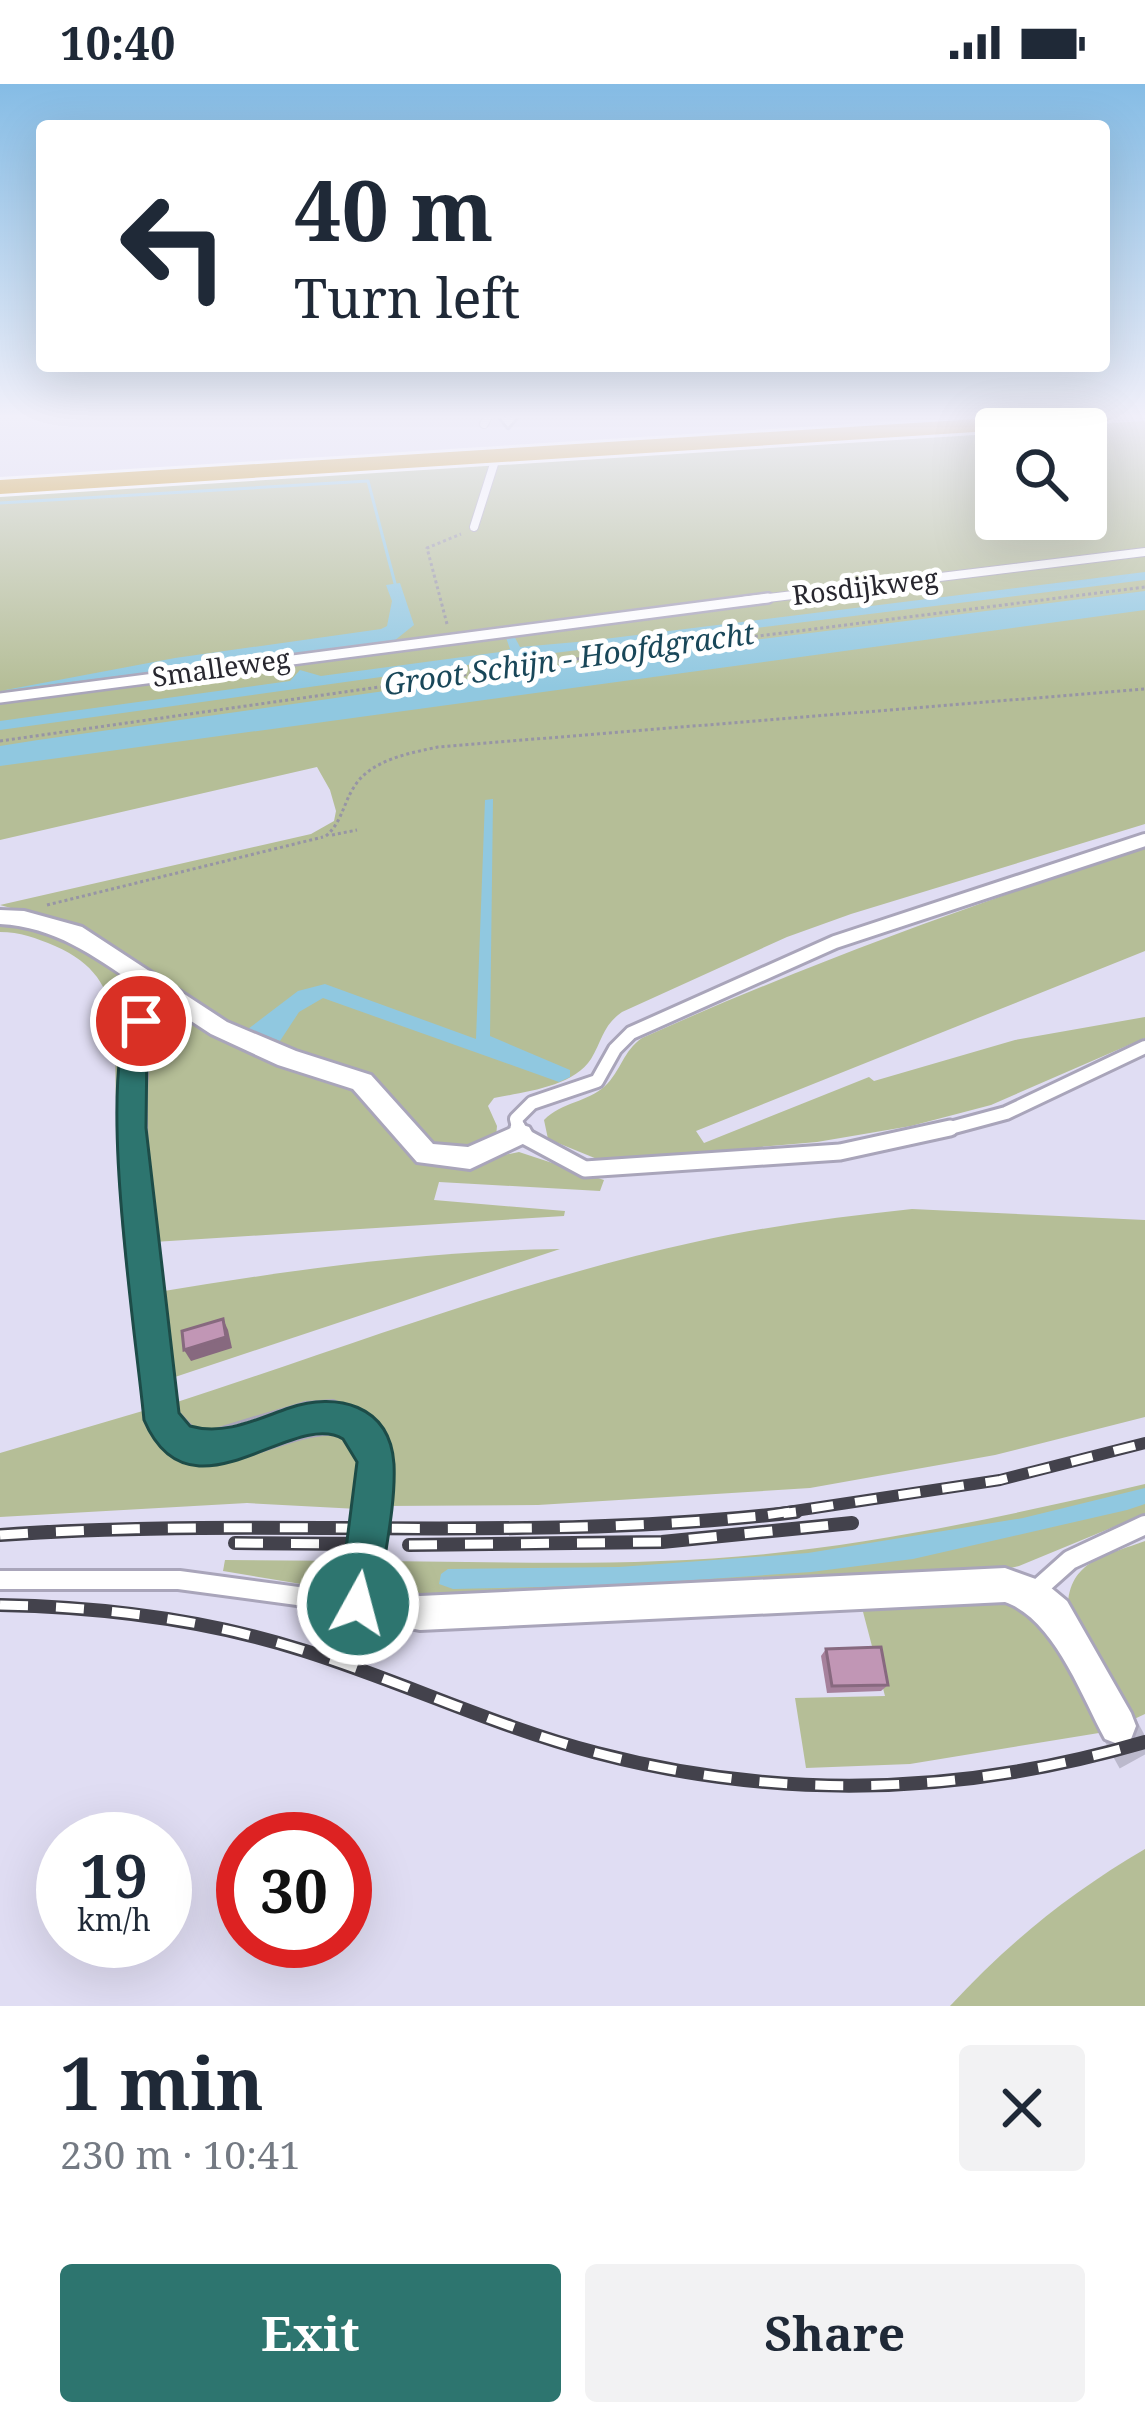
<!DOCTYPE html>
<meta charset="utf-8">
<style>
:root{--surface:#fff;--page:#f2f2f3;--text:#1f2937;--muted:#747a83;--accent:#2d756f}
body{margin:0;font-family:"Noto Serif",serif;background:var(--page);color:var(--text);height:100vh;display:flex;flex-direction:column;font-size:45px;white-space:nowrap}
*{box-sizing:border-box;margin:0}
p{font-size:39px;color:var(--muted)}
.icon{flex:none;width:66px;height:66px;fill:none;stroke:currentColor;stroke-width:2;stroke-linecap:round;stroke-linejoin:round}
.map{position:relative;height:1922px;overflow:hidden}
.panel{display:flex;flex-direction:column;background:var(--surface);flex:1}
.panel>*{flex:none}
.hud{position:absolute;left:36px;top:36px;width:1074px;height:252px;border-radius:12px;box-shadow:0 12px 48px #0002;background:#fff;color:var(--text);overflow:hidden}
.tools{position:absolute;left:975px;top:324px;display:grid;gap:24px}
.tools a{display:grid;place-items:center;width:132px;height:132px;border-radius:12px;background:var(--surface);box-shadow:0 12px 48px #0002;font-size:60px}
.speed{position:absolute;left:36px;top:1728px;display:flex;gap:24px;font-size:60px;font-weight:700;text-align:center}
.speed>*{display:grid;place-content:center;width:156px;height:156px;border-radius:50%;background:var(--surface);box-shadow:0 12px 48px #0002;line-height:1}
.speed small{font-size:30px;font-weight:400}
.speed .limit{border:18px solid #d22;background:#fff;color:#111}
.pin{position:absolute;display:grid;place-items:center;width:102px;height:102px;color:#fff;margin:-51px;border:6px solid #fff;border-radius:50%;box-shadow:0 3px 12px #0007}
.me{position:absolute;width:132px;margin:-66px;rotate:7deg;stroke-linejoin:round;filter:drop-shadow(0 0 9px #0008)}
.turn{display:flex;align-items:center;gap:42px;height:252px;padding:0 60px;font-size:54px}
.turn .icon{width:156px;height:156px;stroke-width:2.5}
.turn b{display:block;font-size:84px;line-height:102px}
.round{display:grid;place-items:center;flex:none;width:126px;height:126px;border-radius:12px;background:var(--page)}
.headline{display:flex;align-items:center;justify-content:space-between;height:204px;padding:0 60px}
h1{font-size:72px;font-weight:700;line-height:90px}
.primary-button{display:flex;gap:24px;margin-top:auto;padding:24px 60px}
.primary-button a{flex:1;height:138px;border-radius:12px;background:var(--accent);color:#fff;font-size:48px;font-weight:700;line-height:138px;text-align:center}
.primary-button a+a{background:var(--page);color:var(--text)}
.status{display:flex;justify-content:space-between;align-items:center;height:84px;padding:0 60px;background:var(--surface);direction:ltr}
.status svg{height:33px;fill:currentColor}
.map>svg:first-child{display:block}
.green{fill:#b5be97}
.water{fill:#90c8e0}
.lines{fill:none;stroke-linecap:round;stroke-linejoin:round}
.stream{stroke:#90c8e0;stroke-width:3}
.minor-tunnel{stroke:#bbb9cc;stroke-width:38;stroke-dasharray:38 18;stroke-linecap:butt}
.service-far4-casing{stroke:#a9a5ba;stroke-width:10}
.service-far3-casing{stroke:#a9a5ba;stroke-width:14}
.service-far2-casing{stroke:#a9a5ba;stroke-width:18}
.service-far1-casing{stroke:#a9a5ba;stroke-width:21}
.service-casing{stroke:#a9a5ba;stroke-width:24}
.minor-casing{stroke:#a9a5ba;stroke-width:6}
.tertiary-casing{stroke:#a9a5ba;stroke-width:6}
.motorway-casing{stroke:#fff;stroke-width:6}
.path{stroke:#9795a5;stroke-width:3;stroke-dasharray:3 3;stroke-linecap:butt}
.service-far4{stroke:#fff;stroke-width:8}
.service-far3{stroke:#fff;stroke-width:9}
.service-far2{stroke:#fff;stroke-width:12}
.service-far1{stroke:#fff;stroke-width:15}
.service{stroke:#fff;stroke-width:18}
.minor{fill:#fff;fill-rule:evenodd}
.tertiary{fill:#fff;fill-rule:evenodd}
.motorway{fill:#cb9822;fill-rule:evenodd}
.rail-far1-casing{stroke:#43424c;stroke-width:12}
.rail-casing{stroke:#43424c;stroke-width:14}
.rail-far1{stroke:#fff;stroke-width:8;stroke-dasharray:22;stroke-linecap:butt}
.rail{stroke:#fff;stroke-width:9;stroke-dasharray:28;stroke-linecap:butt}
.wall{fill:#a6819c}
.shaded-wall{fill:#87697f}
.building{fill:#c196b5;stroke:#87697f;stroke-width:3}
.route{fill:#2d756f;stroke:#1d4c48;stroke-width:3}
.labels{text-anchor:middle;dominant-baseline:central;stroke-width:10;stroke-linejoin:round;paint-order:stroke}
.far-street-label{font-size:27px;fill:#28272f;stroke:#fff}
.far-water-label{font-size:30px;font-style:italic;fill:#194759;stroke:#fff}
</style>
<div class="status"><b>10:40</b><svg viewBox="0 0 49 12"><path d="M0 12V9h3v3zM5 12V6h3v6zM10 12V3h3v9zM15 12V0h3v12zM26 1h20v11H26zM47 4h2v5h-2z"/></svg></div>
<div class="map">
<svg width="1145" height="1922" viewBox="0 0 1145 1922">
<rect width="100%" height="100%" fill="#e0ddf3"/>
<!-- green -->
<g class="green">
<path d="M1145 337V740L851 830 787 853 622 928C603 941 602 957 591 975 573 1003 524 1008 494 1014L488 1022 497 1042 496 1053 467 1067H433L432 1081H454L519 1068 604 1096 600 1107 439 1098 434 1116 565 1127 564 1132 154 1158 145 1032 148 951C160 935 172 937 190 940L208 925 86 845 0 821 311 750 334 737 336 727 330 706 317 683 0 756V410L996 346V435H1086V345H1018Z"/>
<path d="M1145 763V867L696 1047 704 1059 869 993 874 997 1015 956 1145 933V954L991 1021 911 1042 817 1058 602 1077 548 1055 544 1036C562 1018 588 1018 605 1002 621 987 623 967 642 954 807 880 974 820 1145 763Z"/>
<path d="M0 841 67 853 137 898 125 971V1014L116 1017C113 950 127 893 55 862 36 854 20 848 0 848Z"/>
<path d="M912 1125 1145 1136V1333L995 1371 810 1404 538 1421 384 1422C388 1389 393 1359 367 1334 324 1294 263 1348 215 1350 195 1351 181 1335 171 1320 344 1264 517 1197 695 1158 766 1142 839 1133 912 1125Z"/>
<path d="M560 1165 169 1295 158 1208C292 1186 424 1167 560 1165Z"/>
<polygon points="146,1326 159,1356 184,1371 315,1344 348,1351 362,1380 358,1425 247,1419 0,1433 0,1369"/>
<path d="M1145 1400V1430L1019 1482 981 1491 426 1515 391 1511 379 1494 380 1477C508 1478 637 1483 766 1470 894 1457 1019 1429 1145 1400Z"/>
<path d="M1145 1457V1630L1130 1637 1068 1524C1068 1476 1108 1471 1145 1457Z"/>
<polygon points="225,1476 354,1477 345,1499 325,1504 223,1487"/>
<path d="M1003 1518C1059 1537 1079 1599 1105 1648L910 1680 806 1684 795 1614 885 1612 862 1524Z"/>
<path d="M1145 1765V1922H950C1009 1858 1070 1809 1145 1765Z"/>
</g>
<!-- water -->
<g class="water">
<polygon points="1145,488 1145,496 554,569 0,646 0,637 290,597 300,586 321,592 500,568 510,565 505,551 513,550 520,563 588,557"/>
<polygon points="400,499 414,541 394,557 0,607 175,574 381,545 387,542 392,517 386,501"/>
<polygon points="1145,507 1145,526 0,682 0,662 38,656 674,566"/>
<polygon points="493,715 490,952 570,986 570,993 559,998 323,914 299,928 280,957 248,945 298,907 325,900 476,955 485,716"/>
<polygon points="1145,1404 1145,1420 1127,1426 913,1475 811,1488 621,1501 453,1505 439,1500 441,1490 448,1485 619,1483 808,1469 1023,1434"/>
</g>
<g class="lines">
<!-- stream -->
<polyline class="stream" points="0,419 368,397 397,507"/>
<!-- minor-tunnel -->
<polyline class="minor-tunnel" points="1118,1642 1145,1691"/>
<defs>
<g id="service-far4">
<polyline points="484,340 487,334"/>
<polyline points="474,443 494,380"/>
<polyline points="743,517 1145,468"/>
</g>
<polyline id="service-far3" points="0,614 768,514"/>
<g id="service-far2">
<polyline points="519,1047 516,1035 532,1019 597,997 615,965 631,949 835,858 1145,756"/>
<polyline points="939,1047 1006,1029 1145,963"/>
</g>
<polyline id="service-far1" points="518,1044 520,1050 585,1085 840,1068 950,1044"/>
<g id="service">
<polyline points="0,1496 179,1496 357,1520"/>
<polyline points="1033,1509 1070,1476 1145,1441"/>
</g>
<path id="minor" d="M0 826 24 827 82 843 227 938 296 967 371 991 433 1060 468 1063 520 1040 529 1043 533 1050 529 1057 470 1085 417 1078 353 1005 278 981 211 950 156 914C127 1041 162 1199 177 1329L192 1345 212 1348 305 1320 333 1318 369 1334 392 1378 378 1505 420 1512 1005 1484 1044 1498 1067 1517 1131 1629 1136 1642 1131 1655 1118 1660 1105 1655C1081 1611 1054 1535 1005 1518L420 1546 347 1532 342 1520C346 1486 350 1452 355 1418 356 1407 362 1391 360 1380 343 1285 194 1449 146 1336 133 1195 100 1039 137 901 92 871 55 843 0 840Z"/>
<polygon id="tertiary" points="501,334 516,334 508,343"/>
<polygon id="motorway" points="993,334 1112,334 1102,340 0,410 0,396"/>
</defs>
<!-- service-far4 casing -->
<use href="#service-far4" class="service-far4-casing"/>
<!-- service-far3 casing -->
<use href="#service-far3" class="service-far3-casing"/>
<!-- service-far2 casing -->
<use href="#service-far2" class="service-far2-casing"/>
<!-- service-far1 casing -->
<use href="#service-far1" class="service-far1-casing"/>
<!-- service casing -->
<use href="#service" class="service-casing"/>
<!-- minor casing -->
<use href="#minor" class="minor-casing"/>
<!-- tertiary casing -->
<use href="#tertiary" class="tertiary-casing"/>
<!-- motorway casing -->
<use href="#motorway" class="motorway-casing"/>
<!-- path -->
<g class="path">
<polyline points="447,540 427,464 461,450"/>
<polyline points="0,657 569,576 1145,503"/>
<polyline points="332,751 357,746"/>
<path d="M326 752C342 738 343 720 354 703 370 676 410 669 438 663L1145 605"/>
<polyline points="47,821 323,753"/>
</g>
<!-- service-far4 -->
<use href="#service-far4" class="service-far4"/>
<!-- service-far3 -->
<use href="#service-far3" class="service-far3"/>
<!-- service-far2 -->
<use href="#service-far2" class="service-far2"/>
<!-- service-far1 -->
<use href="#service-far1" class="service-far1"/>
<!-- service -->
<use href="#service" class="service"/>
<!-- minor -->
<use href="#minor" class="minor"/>
<!-- tertiary -->
<use href="#tertiary" class="tertiary"/>
<!-- motorway -->
<use href="#motorway" class="motorway"/>
<defs>
<polyline id="rail-far1" points="768,1431 1000,1396 1145,1359"/>
<g id="rail">
<path d="M0 1451C265 1432 531 1460 796 1428"/>
<polyline points="235,1459 367,1460"/>
<polyline points="409,1461 662,1458 852,1439"/>
<path d="M0 1521C104 1523 205 1535 305 1567 403 1598 497 1643 597 1669 781 1717 964 1711 1145 1658"/>
</g>
</defs>
<!-- rail-far1 casing -->
<use href="#rail-far1" class="rail-far1-casing"/>
<!-- rail casing -->
<use href="#rail" class="rail-casing"/>
<!-- rail-far1 -->
<use href="#rail-far1" class="rail-far1"/>
<!-- rail -->
<use href="#rail" class="rail"/>
</g>
<!-- wall -->
<polygon class="wall" points="826,1565 888,1601 881,1607 827,1609 821,1572"/>
<!-- shaded-wall -->
<polygon class="shaded-wall" points="223,1235 228,1246 232,1264 191,1277 184,1266"/>
<!-- building -->
<g class="building">
<polygon points="223,1235 226,1253 184,1266 182,1247"/>
<polygon points="881,1563 888,1601 832,1602 826,1565"/>
</g>
<!-- sky -->
<linearGradient id="sky" x2="0" y2="1"><stop stop-color="#85bce5"/><stop offset="0.55" stop-color="#f1f0fa"/><stop offset="1" stop-color="#f1f0fa" stop-opacity="0"/></linearGradient>
<rect width="1145" height="604" fill="url(#sky)"/>
<!-- route -->
<path class="route" d="M141 927 154 937 147 959 146 1044 179 1329 190 1342C224 1352 257 1335 289 1324 336 1308 390 1320 394 1380 396 1424 383 1475 378 1520L372 1534 358 1539 345 1534 339 1520 357 1378 343 1355C293 1324 190 1444 144 1336 136 1250 96 997 131 930Z"/>
<g class="labels">
<!-- far-street labels -->
<g class="far-street-label">
<text transform="translate(865 502) rotate(-7)">Rosdijkweg</text>
<text transform="translate(221 583) rotate(-8)">Smalleweg</text>
</g>
<!-- far-water labels -->
<g class="far-water-label">
<text transform="translate(569 574) rotate(-8)">Groot Schijn - Hoofdgracht</text>
</g>
</g>
</svg>
<div class="tools">
<a><svg class="icon" aria-label="search" viewBox="0 0 24 24"><circle cx="10" cy="10" r="6"/><path d="M15 15l6 6"/></svg></a>
</div>
<div class="speed"><div>19<small>km/h</small></div><div class="limit">30</div></div>
<div class="pin" style="left:141px;top:937px;background:#d93025"><svg class="icon" aria-label="arrive" viewBox="0 0 24 24"><path d="M6 21V4h12l-3 4 3 4H6"/></svg></div>
<svg class="me" style="left:358px;top:1520px" viewBox="-20 -20 40 40"><circle r="17" fill="#2d756f" stroke="#fff" stroke-width="3"/><path d="M0-11L8 9 0 5-8 9z" fill="#fff"/></svg>
<div class="hud">
<div class="turn"><svg class="icon" aria-label="left" viewBox="0 0 24 24"><path d="M17 20v-9H6M10 6l-5 5 5 5"/></svg><div><b>40 m</b>Turn left</div></div>
</div>
</div>
<section class="panel">
<div class="headline"><div><h1>1 min</h1><p>230 m · 10:41</p></div><a class="round"><svg class="icon" aria-label="close" viewBox="0 0 24 24"><path d="M6 6l12 12M18 6L6 18"/></svg></a></div>
<div class="primary-button"><a>Exit</a><a>Share</a></div>
</section>
